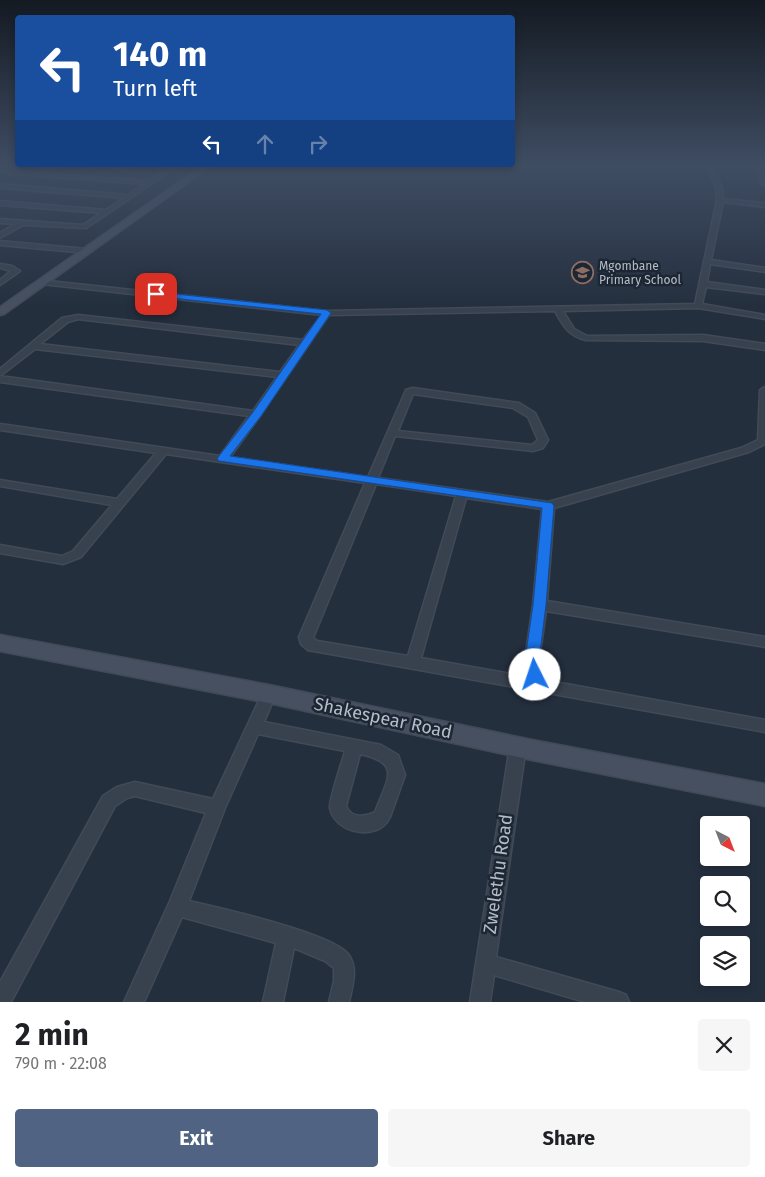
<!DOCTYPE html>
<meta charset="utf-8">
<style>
:root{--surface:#fff;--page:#f6f6f6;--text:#202124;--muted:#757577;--accent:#506383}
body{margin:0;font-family:"Fira Sans",sans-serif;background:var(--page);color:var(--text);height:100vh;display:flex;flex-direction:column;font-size:19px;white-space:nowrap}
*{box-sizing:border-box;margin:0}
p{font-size:16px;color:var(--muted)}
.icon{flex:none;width:28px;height:28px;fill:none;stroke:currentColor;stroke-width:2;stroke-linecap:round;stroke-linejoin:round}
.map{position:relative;height:1002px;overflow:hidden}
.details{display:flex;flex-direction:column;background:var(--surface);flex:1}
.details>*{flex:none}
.top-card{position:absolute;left:15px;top:15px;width:500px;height:152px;border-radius:5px;box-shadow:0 2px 8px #0003;background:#1a4fa0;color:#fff;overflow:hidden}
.needle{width:32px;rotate:138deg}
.tools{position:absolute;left:700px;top:816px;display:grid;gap:10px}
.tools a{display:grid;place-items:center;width:50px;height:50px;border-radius:5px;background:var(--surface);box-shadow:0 2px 8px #0003;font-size:25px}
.pin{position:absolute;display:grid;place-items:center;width:42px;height:42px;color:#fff;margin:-21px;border-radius:10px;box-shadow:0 2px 8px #0006}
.me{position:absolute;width:55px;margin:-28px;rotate:356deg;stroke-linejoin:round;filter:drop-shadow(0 0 4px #0008)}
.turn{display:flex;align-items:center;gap:18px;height:105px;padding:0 15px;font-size:22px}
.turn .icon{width:65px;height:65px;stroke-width:2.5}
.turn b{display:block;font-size:35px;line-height:42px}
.lanes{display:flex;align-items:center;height:48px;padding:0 15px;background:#0003;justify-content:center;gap:25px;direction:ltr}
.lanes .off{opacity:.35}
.round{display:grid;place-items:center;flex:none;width:52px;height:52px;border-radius:5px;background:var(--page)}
.head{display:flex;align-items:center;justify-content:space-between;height:85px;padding:0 15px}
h1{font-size:30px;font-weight:700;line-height:38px}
.cta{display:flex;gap:10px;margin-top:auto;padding:10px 15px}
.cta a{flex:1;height:58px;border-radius:5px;background:var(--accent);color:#fff;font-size:20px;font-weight:700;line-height:58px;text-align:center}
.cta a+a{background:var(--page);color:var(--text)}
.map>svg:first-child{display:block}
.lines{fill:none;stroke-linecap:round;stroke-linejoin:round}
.street-casing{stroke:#414a57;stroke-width:3}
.secondary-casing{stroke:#414a57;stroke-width:3}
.street{fill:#38414e;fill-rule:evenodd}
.secondary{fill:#465061;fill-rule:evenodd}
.route{fill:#1a73e8;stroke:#114b97}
.labels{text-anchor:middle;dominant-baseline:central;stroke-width:5;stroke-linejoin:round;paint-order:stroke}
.far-poi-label{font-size:12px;fill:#b4bcc9;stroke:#1d2633;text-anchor:start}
.near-street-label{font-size:18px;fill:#b4bcc9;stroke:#1d2633}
</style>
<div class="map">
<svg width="765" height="1002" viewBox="0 0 765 1002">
<rect width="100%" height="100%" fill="#242f3e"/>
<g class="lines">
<defs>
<g id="street">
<polygon points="51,166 58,166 46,174 149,181 172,166 178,166 86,228 23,225 0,238 0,233 15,224 0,223 0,219 83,225 101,213 0,205 0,201 106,210 124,198 0,188 0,184 128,195 145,184 0,173 2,170 39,173"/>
<polygon points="92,166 129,166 133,168 130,170"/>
<path d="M707 166H712L722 188 723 199 765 203V207L723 202 711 260 765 268V272L710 264 707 282 765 290V294L706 287 702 304 765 315V319L698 308 563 311 574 329 587 336 703 335 765 344V350L703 341 586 340C569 336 563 326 555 311L329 315 260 416 230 457 368 477 406 390 413 388 519 403 535 413 548 440 543 448 533 451 395 436 378 478 548 502 741 448 758 440 760 390 765 387V444L749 452 554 508 547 601 765 637V647L546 611 540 653 544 680 765 720V732L308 650 301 644 299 637 365 483 166 454 81 557 63 564 0 553V545L62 556 73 551 112 505 0 486V480L117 499 156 453 0 430V424L220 456 249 416 0 382V376L253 411 277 377 35 349 0 376V369L62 318 78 315 303 340 322 315 42 284H39V280L327 311 695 304 717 200 716 188ZM78 319 299 345 280 372 40 344 68 322ZM413 394 513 408 528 417 538 440 532 445 398 431ZM376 484 456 496 408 656 317 641 313 638ZM466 498 542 509 533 605 526 653 529 677 421 658Z"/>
<polygon points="753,166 758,166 765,179 765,186 762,184"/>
<polygon points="0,241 87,249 90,251 87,253 0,245"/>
<polygon points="0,264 12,266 20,271 0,285 0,280 11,271 0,268"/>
<path d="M269 688 274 690 276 694 264 722 381 745 398 755 405 775 390 817C379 842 335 834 330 808 329 799 342 763 345 751L258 734 225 808 189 901C220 908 330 933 348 954 359 968 352 987 349 1002H329L334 981V968L325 961 294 948 283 1002H263L276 943 182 917 144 1002H124L170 901 206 813 135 796 127 798 115 806 11 1002H0V982L103 796 117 787 135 782 213 799 262 694 264 690ZM360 754C403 763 387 780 375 812 366 817 351 819 346 806Z"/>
<polygon points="518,739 524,741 526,746 496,957 619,992 626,995 629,1002 585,1002 494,975 490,1002 470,1002 510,746 512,741"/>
</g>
<g id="secondary">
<polygon points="202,166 211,166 4,314 0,315 0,307"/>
<polygon points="0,635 269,685 532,740 765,784 765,806 532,760 269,703 0,651"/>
</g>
</defs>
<!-- street casing -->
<use href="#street" class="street-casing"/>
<!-- secondary casing -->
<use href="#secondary" class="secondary-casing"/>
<!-- street -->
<use href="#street" class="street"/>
<!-- secondary -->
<use href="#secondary" class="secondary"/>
</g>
<!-- sky -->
<linearGradient id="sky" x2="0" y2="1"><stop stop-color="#141a22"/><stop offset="0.54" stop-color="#3f4d63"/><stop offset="1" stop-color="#3f4d63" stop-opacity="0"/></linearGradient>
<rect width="765" height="307" fill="url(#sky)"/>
<!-- route -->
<polygon class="route" points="156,292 327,310 331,313 261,416 230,456 552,503 554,506 546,605 540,653 542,675 540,679 535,680 530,679 526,653 533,605 542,508 219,461 217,459 219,456 253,412 321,314 153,296 153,293"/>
<!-- icons -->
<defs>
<symbol id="school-ring" viewBox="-11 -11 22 22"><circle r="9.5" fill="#1d2633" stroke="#8d6e63" stroke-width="1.5"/><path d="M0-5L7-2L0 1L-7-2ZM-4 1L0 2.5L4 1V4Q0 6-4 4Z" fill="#8d6e63"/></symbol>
</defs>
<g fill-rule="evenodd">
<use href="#school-ring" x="570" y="260" width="25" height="25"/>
</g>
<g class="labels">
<!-- far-poi labels -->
<g class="far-poi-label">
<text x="599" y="266">Mgombane<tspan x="599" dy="14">Primary School</tspan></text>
</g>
<!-- near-street labels -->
<g class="near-street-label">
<text transform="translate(383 718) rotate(12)">Shakespear Road</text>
<text transform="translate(498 874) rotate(-82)">Zwelethu Road</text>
</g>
</g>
</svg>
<div class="tools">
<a><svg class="needle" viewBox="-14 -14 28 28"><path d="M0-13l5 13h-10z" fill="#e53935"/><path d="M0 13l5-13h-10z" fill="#757577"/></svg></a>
<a><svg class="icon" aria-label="search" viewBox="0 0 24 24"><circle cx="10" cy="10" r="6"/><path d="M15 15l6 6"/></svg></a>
<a><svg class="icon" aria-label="layers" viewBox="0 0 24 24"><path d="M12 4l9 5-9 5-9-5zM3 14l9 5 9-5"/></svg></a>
</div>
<div class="pin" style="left:156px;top:294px;background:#d93025"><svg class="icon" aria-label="arrive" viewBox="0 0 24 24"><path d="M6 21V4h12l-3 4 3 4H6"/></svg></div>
<svg class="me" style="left:535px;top:675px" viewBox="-20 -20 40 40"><circle r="19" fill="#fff"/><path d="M0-13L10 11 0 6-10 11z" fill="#1a73e8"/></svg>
<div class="top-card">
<div class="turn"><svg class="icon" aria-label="left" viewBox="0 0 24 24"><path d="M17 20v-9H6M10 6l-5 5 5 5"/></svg><div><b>140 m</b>Turn left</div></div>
<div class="lanes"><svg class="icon" aria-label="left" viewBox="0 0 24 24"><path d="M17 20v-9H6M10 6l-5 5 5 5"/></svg><svg class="icon off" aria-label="ahead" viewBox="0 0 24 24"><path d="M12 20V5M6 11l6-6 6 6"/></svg><svg class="icon off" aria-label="right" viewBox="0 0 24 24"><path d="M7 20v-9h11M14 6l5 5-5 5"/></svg></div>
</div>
</div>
<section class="details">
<div class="head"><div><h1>2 min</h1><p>790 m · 22:08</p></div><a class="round"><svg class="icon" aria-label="close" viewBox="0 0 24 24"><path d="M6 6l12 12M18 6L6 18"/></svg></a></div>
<div class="cta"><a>Exit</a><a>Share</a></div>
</section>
